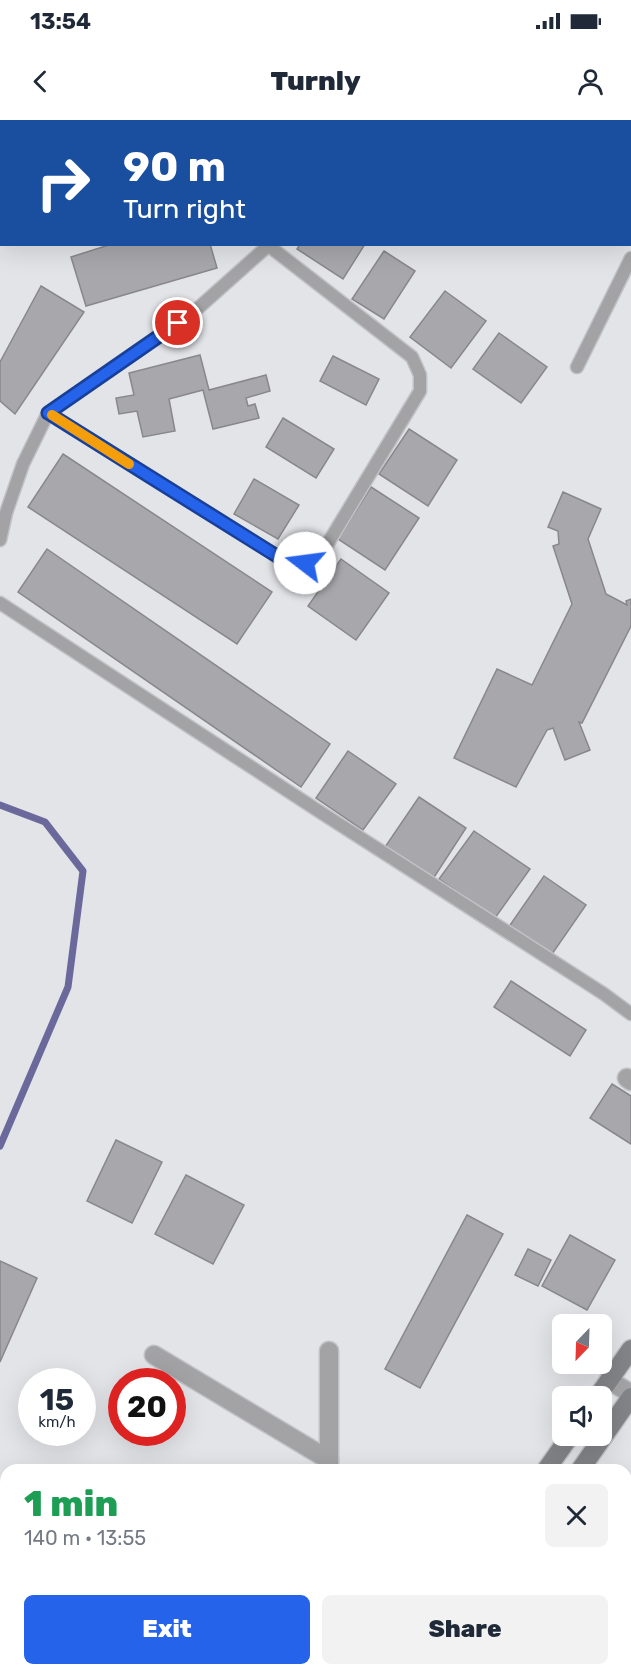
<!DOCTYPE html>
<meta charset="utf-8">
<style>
:root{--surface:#fff;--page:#f2f2f3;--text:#1f2937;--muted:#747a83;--accent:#2563eb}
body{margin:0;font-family:Rubik,sans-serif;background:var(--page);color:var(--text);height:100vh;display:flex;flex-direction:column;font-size:22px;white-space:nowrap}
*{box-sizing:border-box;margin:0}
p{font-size:20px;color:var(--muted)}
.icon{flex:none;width:33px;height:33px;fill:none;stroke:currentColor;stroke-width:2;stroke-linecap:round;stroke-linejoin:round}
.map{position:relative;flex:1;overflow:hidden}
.panel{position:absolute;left:0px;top:1344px;width:632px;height:212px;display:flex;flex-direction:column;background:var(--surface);border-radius:18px 18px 0 0;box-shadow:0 6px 24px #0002}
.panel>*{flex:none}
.top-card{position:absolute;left:0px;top:0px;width:632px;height:126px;box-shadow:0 6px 24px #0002;background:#1a4fa0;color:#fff;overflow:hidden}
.needle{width:39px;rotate:203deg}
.fabs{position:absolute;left:552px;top:1194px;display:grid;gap:12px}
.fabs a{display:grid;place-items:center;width:60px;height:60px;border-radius:9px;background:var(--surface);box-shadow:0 6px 24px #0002;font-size:30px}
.speed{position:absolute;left:18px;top:1248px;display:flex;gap:12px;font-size:30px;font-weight:700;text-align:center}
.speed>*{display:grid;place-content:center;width:78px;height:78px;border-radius:50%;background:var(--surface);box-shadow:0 6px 24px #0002;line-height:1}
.speed small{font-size:15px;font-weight:400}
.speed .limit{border:9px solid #d22;background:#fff;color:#111}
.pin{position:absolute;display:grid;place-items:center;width:51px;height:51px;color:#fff;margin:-26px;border:3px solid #fff;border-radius:50%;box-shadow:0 2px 6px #0007}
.me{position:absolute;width:66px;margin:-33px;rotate:285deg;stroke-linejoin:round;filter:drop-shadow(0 0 4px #0008)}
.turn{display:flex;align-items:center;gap:21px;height:126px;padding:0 24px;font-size:27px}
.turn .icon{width:78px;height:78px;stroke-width:2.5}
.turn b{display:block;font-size:42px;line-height:51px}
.round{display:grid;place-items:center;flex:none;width:63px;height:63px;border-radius:9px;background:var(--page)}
.overview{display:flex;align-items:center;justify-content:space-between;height:102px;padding:0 24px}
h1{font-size:36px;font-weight:800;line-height:45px;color:#1e9e55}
.action{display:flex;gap:12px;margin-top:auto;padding:12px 24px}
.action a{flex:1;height:69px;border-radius:9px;background:var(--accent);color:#fff;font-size:24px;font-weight:800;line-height:69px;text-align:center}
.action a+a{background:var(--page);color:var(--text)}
.status{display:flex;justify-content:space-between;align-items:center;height:42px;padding:0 30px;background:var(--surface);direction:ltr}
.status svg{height:16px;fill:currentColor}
header{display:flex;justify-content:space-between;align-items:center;height:78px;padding:0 24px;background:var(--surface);font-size:27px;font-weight:800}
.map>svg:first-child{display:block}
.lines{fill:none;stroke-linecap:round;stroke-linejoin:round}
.stream{stroke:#6b689c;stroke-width:7}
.building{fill:#a8a8ac;stroke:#88888c;stroke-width:1.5}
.lane-casing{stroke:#c1c2c5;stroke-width:15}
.street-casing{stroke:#c1c2c5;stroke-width:21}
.secondary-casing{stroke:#c1c2c5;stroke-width:21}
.lane{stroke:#a3a3a5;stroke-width:12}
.street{stroke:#a3a3a5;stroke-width:18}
.secondary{stroke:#838487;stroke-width:18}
.route-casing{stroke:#184099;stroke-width:15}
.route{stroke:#2563eb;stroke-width:10}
.slow{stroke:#f59e0b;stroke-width:10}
</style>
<div class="status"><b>13:54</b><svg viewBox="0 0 49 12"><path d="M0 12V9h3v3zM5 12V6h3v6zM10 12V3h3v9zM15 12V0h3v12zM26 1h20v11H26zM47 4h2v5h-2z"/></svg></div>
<header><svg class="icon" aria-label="back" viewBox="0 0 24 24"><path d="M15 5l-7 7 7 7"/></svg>Turnly<svg class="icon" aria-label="person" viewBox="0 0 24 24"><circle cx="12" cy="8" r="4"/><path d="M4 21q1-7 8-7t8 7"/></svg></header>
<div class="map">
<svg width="631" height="1555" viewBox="0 0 631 1555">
<rect width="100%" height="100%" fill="#e3e4e8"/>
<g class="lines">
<!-- stream -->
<g class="stream">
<polyline points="259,2 261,0"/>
<polyline points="0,109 2,109"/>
<polyline points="0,685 45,702 83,751 68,867 0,1026"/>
</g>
</g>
<!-- building -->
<g class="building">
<polygon points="112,124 210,124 217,148 86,186 71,137"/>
<polygon points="300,124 365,124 343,159 297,129"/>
<polygon points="384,131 415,151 384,199 352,179"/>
<polygon points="41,166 84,192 15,294 0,281 0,242"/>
<polygon points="445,171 486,201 451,248 410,217"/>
<polygon points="499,213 547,247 521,283 473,249"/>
<polygon points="200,235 209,270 266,255 270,271 246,278 248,286 255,284 259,298 213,309 203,270 169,279 175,311 143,317 137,291 119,294 116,278 134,275 129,253"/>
<polygon points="333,236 379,259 366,285 320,261"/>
<polygon points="283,298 334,329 316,358 266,327"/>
<polygon points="409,309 457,340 428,386 379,354"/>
<polygon points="63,334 272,472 237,524 28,387"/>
<polygon points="254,359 299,385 278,419 234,394"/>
<polygon points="371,367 419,398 385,450 338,419"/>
<polygon points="563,372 601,389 588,419 606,474 627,485 626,481 631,479 631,506 582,603 579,602 590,630 565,640 553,608 547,610 516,667 454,638 497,549 532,565 572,484 553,426 559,424 558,411 548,407"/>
<polygon points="47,429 330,624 301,667 18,472"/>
<polygon points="341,439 389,473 356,520 308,486"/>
<polygon points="348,631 396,664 363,710 316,678"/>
<polygon points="419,677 466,708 431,762 383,730"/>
<polygon points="474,711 530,749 495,798 439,759"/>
<polygon points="544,756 586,785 550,837 508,808"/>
<polygon points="511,861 586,910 570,936 494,887"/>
<polygon points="612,964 631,976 631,1024 590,998"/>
<polygon points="116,1020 162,1042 132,1103 87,1081"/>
<polygon points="186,1055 244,1085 213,1144 155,1114"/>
<polygon points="467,1095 503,1114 420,1268 385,1249"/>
<polygon points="570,1115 615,1140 587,1190 542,1166"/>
<polygon points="528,1129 551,1140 538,1166 515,1155"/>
<polygon points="0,1141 37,1158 0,1242"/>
<polygon points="626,1436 631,1439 631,1487 626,1483"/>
<polygon points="228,1550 262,1550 258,1555 224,1555"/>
</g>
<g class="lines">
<defs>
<g id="lane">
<polyline points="387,2 388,0"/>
<polyline points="577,247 631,138"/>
<polyline points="48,293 288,443 305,443 319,438 420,271 420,255 412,237 269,126"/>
<polyline points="0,420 6,393 23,344 48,293 196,190 270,124"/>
<polyline points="0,483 317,690 604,874 631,894"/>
</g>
<g id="street">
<polyline points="27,0 30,2"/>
<polyline points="416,0 421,2"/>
<polyline points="524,0 528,2"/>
<polyline points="206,2 208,0"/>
<polyline points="0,59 2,58"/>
<polyline points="630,78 631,79"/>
<polyline points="627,958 631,961"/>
<polyline points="329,1231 329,1348"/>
<polyline points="154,1235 329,1340"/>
<polyline points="609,1260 631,1274"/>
<polyline points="614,1550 624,1555"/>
<polyline points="329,1555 329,1550"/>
</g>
<g id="secondary">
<polyline points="598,1276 631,1229"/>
<polyline points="546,1350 570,1316"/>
<polyline points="580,1350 631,1277"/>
<polyline points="404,1555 408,1550"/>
<polyline points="437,1555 441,1550"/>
</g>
</defs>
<!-- lane casing -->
<use href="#lane" class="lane-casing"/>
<!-- street casing -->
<use href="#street" class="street-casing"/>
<!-- secondary casing -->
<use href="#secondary" class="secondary-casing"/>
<!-- lane -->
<use href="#lane" class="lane"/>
<!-- street -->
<use href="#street" class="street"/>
<!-- secondary -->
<use href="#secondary" class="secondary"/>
</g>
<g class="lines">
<defs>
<polyline id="route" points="178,203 48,293 288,443 305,443"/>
</defs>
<!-- route casing -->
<use href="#route" class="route-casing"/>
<!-- route -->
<use href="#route" class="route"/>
<!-- slow -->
<polyline class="slow" points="52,295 129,344"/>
</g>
</svg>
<div class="fabs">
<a><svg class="needle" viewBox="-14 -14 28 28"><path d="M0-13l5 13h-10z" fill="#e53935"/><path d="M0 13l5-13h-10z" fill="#747a83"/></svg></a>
<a><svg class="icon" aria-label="sound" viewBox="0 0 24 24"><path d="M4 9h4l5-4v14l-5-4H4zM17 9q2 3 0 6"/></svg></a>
</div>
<div class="speed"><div>15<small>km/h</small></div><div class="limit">20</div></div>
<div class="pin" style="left:178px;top:203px;background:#d93025"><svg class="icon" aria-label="arrive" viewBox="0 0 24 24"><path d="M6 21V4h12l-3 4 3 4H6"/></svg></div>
<svg class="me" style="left:305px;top:443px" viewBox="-20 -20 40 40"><circle r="19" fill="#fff"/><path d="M0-13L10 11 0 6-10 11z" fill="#2563eb"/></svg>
<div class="top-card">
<div class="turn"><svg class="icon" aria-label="right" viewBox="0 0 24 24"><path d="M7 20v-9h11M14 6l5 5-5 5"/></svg><div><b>90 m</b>Turn right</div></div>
</div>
<section class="panel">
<div class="overview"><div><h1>1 min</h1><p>140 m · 13:55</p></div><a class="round"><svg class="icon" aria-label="close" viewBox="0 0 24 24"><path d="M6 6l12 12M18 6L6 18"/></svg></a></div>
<div class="action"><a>Exit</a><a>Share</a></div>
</section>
</div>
